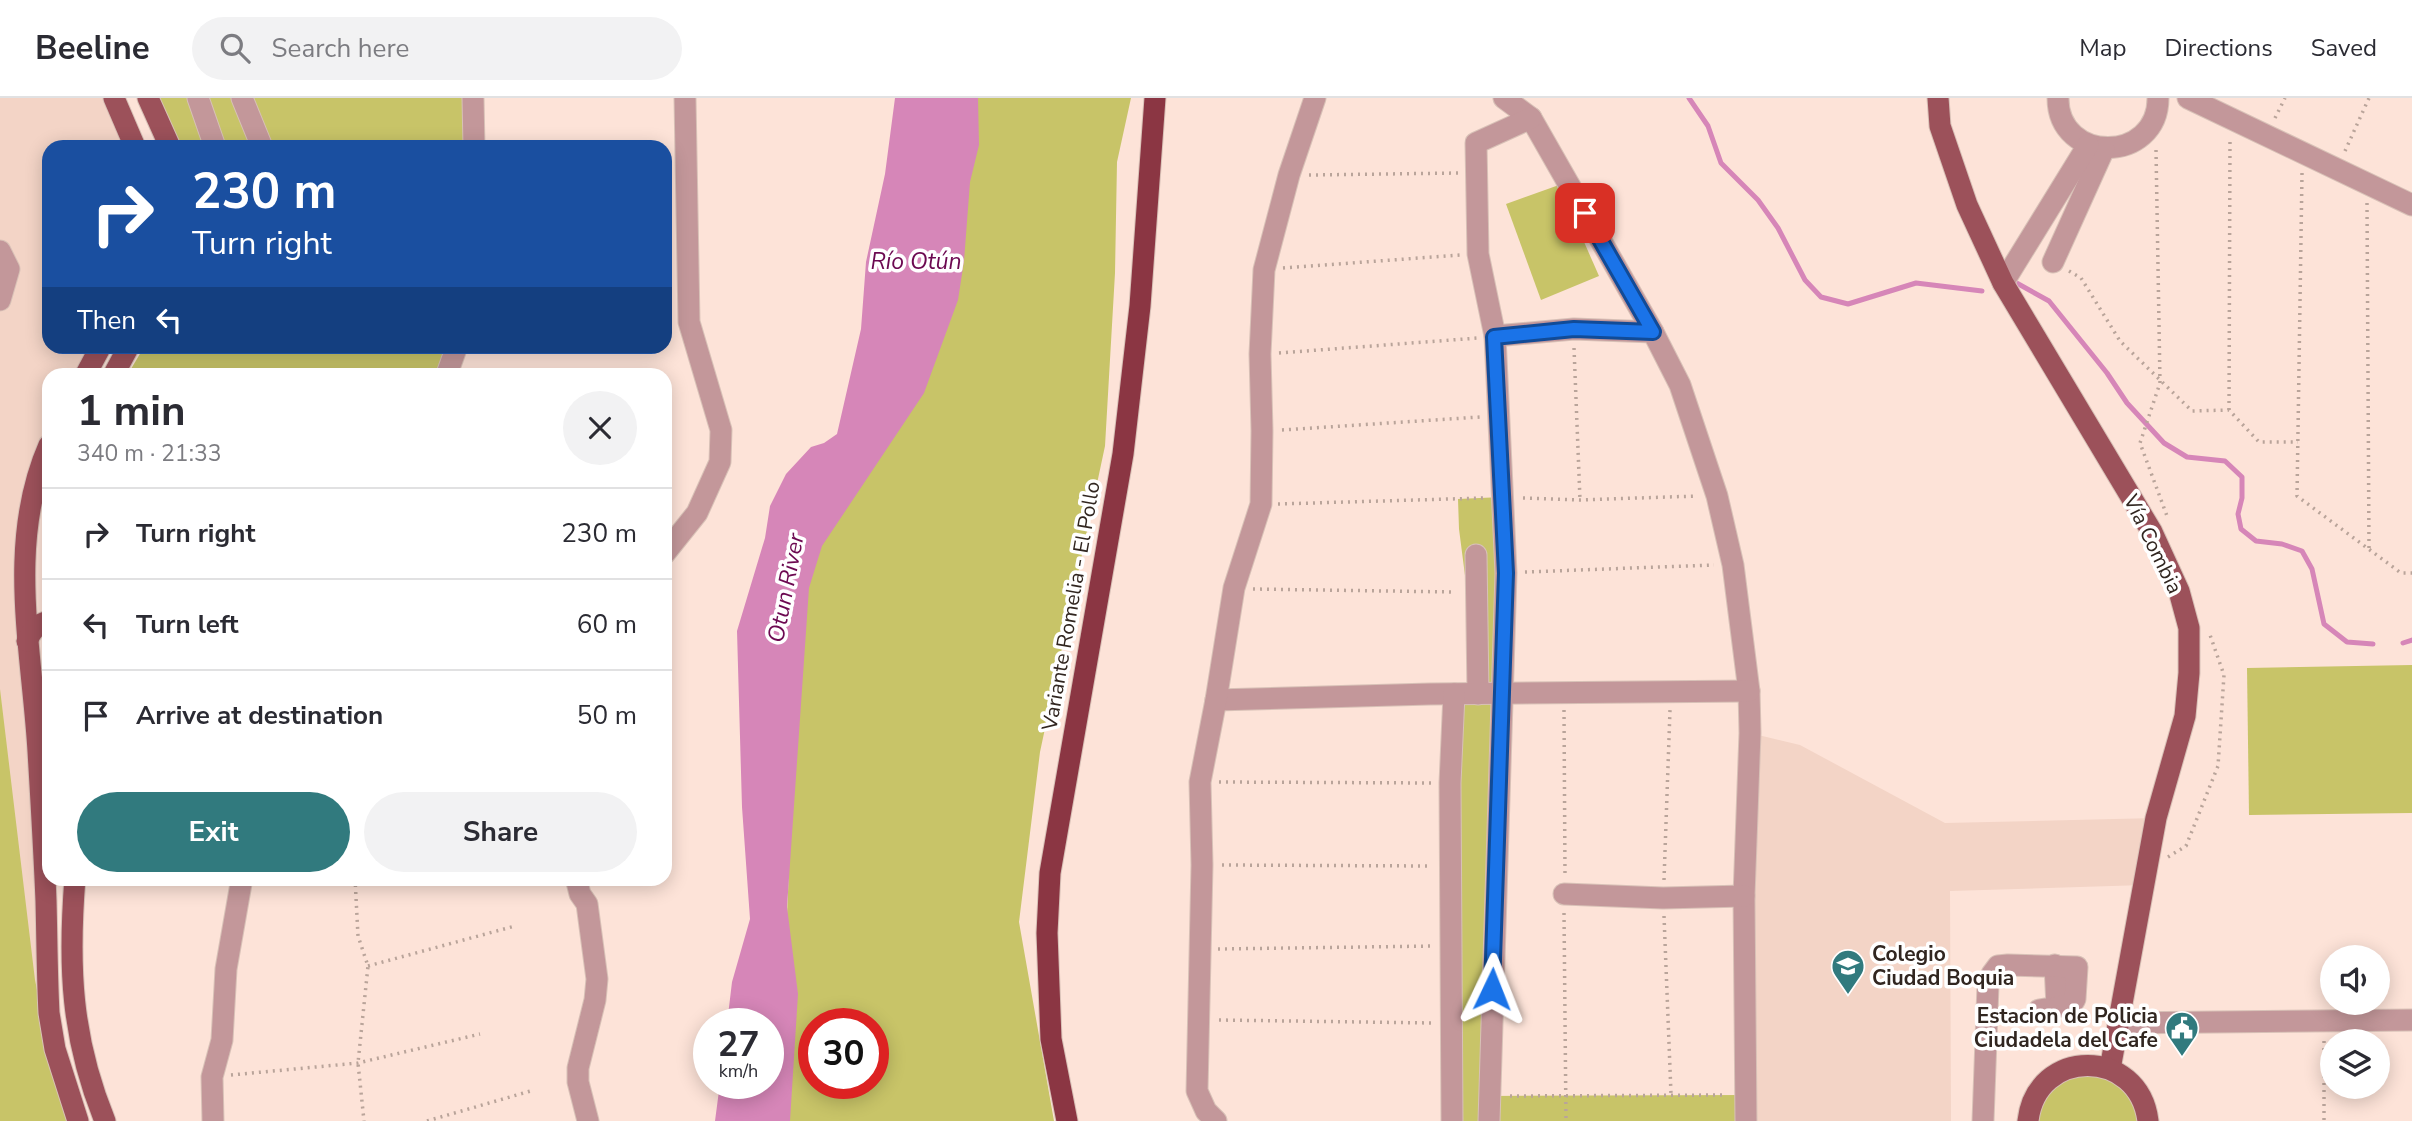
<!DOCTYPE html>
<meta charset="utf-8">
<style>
:root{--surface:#fff;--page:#f2f2f3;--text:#2b2b33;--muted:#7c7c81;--line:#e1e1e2;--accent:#317a7e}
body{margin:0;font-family:"Nunito Sans",sans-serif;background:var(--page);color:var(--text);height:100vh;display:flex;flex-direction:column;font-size:26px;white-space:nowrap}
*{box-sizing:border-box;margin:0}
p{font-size:23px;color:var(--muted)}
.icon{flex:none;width:38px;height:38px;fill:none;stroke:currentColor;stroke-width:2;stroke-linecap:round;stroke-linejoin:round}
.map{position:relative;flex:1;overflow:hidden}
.details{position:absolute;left:42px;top:270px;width:630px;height:518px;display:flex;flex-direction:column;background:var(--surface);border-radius:21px;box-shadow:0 4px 18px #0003}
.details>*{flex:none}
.hud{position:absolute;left:42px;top:42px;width:630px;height:214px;border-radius:21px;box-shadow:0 4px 18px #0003;background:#1a4fa0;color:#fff;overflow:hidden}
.tools{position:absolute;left:2320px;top:847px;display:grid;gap:14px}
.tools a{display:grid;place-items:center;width:70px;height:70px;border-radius:50%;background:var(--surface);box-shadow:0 4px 18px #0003;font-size:35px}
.speed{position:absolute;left:693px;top:910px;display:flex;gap:14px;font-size:35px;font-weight:700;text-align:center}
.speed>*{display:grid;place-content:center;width:91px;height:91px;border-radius:50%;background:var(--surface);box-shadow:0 4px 18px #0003;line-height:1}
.speed small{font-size:18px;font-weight:400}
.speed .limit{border:10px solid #d22;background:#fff;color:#111}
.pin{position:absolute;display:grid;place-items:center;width:60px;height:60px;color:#fff;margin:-30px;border-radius:14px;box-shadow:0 4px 10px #0006}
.me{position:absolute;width:77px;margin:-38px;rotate:2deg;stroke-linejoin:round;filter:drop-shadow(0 0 5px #0008)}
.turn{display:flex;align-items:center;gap:24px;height:147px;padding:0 35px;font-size:32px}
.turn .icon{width:91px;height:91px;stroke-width:2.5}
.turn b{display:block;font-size:49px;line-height:60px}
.then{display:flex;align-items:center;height:66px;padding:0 35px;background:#0003;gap:14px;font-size:26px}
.round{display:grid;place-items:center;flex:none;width:74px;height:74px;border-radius:37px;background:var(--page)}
.headline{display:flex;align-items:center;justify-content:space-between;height:119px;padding:0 35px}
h1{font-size:42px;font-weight:700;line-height:52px}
.action{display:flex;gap:14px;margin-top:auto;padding:14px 35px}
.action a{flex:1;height:80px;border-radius:42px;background:var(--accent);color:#fff;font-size:28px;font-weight:700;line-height:80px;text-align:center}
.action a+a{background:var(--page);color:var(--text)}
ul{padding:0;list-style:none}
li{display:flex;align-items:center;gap:21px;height:91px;padding:0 35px;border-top:2px solid var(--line)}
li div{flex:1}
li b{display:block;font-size:26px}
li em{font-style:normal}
header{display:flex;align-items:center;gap:42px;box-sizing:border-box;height:98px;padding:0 35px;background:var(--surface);border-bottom:2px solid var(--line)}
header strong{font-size:33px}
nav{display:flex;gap:38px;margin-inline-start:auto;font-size:24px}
.search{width:490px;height:63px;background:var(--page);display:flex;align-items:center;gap:18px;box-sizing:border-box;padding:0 24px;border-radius:38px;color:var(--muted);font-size:26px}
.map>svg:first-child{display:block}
.built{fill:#f3d4c6}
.green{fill:#c8c468;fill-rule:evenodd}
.water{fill:#d686b8}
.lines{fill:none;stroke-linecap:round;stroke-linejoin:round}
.stream{stroke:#d686b8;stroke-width:5}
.minor-casing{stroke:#d8c1b7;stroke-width:23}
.major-casing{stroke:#d8c1b7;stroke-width:23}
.highway-casing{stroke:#d8c1b7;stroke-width:23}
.path{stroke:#b9a49a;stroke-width:3.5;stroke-dasharray:2 5;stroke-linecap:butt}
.minor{stroke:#c3979a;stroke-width:21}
.major{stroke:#9c515a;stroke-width:21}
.highway{stroke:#8b3643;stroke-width:21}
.route-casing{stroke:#114b97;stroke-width:18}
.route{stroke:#1a73e8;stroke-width:12}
.labels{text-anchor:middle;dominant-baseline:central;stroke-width:7;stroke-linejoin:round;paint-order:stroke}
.street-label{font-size:21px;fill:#312620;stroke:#fff}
.poi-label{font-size:21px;font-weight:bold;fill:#312620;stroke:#fff;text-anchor:start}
.water-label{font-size:23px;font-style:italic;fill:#6c0951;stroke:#fff}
</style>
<header>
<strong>Beeline</strong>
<div class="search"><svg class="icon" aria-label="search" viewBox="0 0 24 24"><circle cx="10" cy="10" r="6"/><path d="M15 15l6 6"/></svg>Search here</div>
<nav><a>Map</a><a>Directions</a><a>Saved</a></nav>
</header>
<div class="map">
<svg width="2412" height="1023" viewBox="0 0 2412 1023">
<rect width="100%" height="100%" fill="#fde3d8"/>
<!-- built -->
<g class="built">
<polygon points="0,0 114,0 135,49 49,49 49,248 101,249 86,276 49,276 49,347 28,427 46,870 0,1023"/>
<polygon points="1750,635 1800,647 1945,725 2156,720 2144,787 1950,793 1951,1023 1746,1023"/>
</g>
<!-- green -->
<g class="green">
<polygon points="157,0 473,0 474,49 178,49"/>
<path d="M940 0H1131L1117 64 1115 175 1105 348 1040 654 1019 824 1054 1023H790L783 905 789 772 780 650 812 426ZM814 926H873V985H814Z"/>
<polygon points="1559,87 1599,178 1541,202 1506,106"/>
<polygon points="144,249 457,249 447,276 128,276"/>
<polygon points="1502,399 1488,998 1746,997 1746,1023 1452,1023 1454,596 1470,596 1467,493 1459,431 1458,401"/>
<polygon points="2412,567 2412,715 2249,717 2247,570"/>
<polygon points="0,591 35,882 52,965 71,1023 0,1023"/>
<polygon points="2110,971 2148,1023 2028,1023 2046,983"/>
</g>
<!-- water -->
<polygon class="water" points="895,0 978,0 979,47 970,84 964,163 958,202 924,295 822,448 809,490 787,809 798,896 790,1023 715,1023 720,985 768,985 768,926 727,926 732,884 750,821 742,709 737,533 765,440 770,408 786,376 811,349 824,345 837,336 861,231 866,164 885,76"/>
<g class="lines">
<!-- stream -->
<g class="stream">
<polyline points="1689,0 1708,28 1721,65 1758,102 1778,130 1805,182 1821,199 1848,206 1916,185 1982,193"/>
<polyline points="2013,183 2049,203 2107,275 2127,305 2164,345 2187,359 2225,363 2242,379 2242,400 2238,416 2241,431 2256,443 2282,446 2302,453 2312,471 2324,526 2347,544 2373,546"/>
<polyline points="2403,545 2412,542"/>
</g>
<defs>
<g id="minor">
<polyline points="198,0 215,49"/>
<polyline points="242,0 262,49"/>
<polyline points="473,0 474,49"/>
<polyline points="1504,0 1531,20 1653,234 1680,287 1717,398 1733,467 1749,593 1750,635 1744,798 1746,1023"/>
<path d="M2058 0C2058 66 2158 66 2158 0"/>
<polyline points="2188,0 2412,107"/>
<polyline points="0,153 9,171 0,202"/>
<polyline points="2053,164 2104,51"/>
<polyline points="2003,185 2088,47"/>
<polyline points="1495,238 1574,231 1653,234"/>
<polyline points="447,276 457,248"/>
<polyline points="665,455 697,415 720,364 721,332 689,224 685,0"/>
<polyline points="1476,457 1478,596"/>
<polyline points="1216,602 1430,596 1749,593"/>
<polyline points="576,780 580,796 587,806 597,881 595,902 578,970 578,984 588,1023"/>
<polyline points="1564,796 1663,800 1744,798"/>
<polyline points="2039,912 2057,909 2055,867"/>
<polyline points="2118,925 2412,922"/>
<polyline points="213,1023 212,979 222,942 226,871 242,780"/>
<polyline points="1216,1023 1206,1013 1197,993 1202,767 1200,684 1216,602 1234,490 1261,406 1262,333 1260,256 1264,172 1289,77 1315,0"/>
<polyline points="1452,1023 1450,685 1454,596"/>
<polyline points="1489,1023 1506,475 1495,238 1478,156 1476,45 1531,20"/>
<polyline points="1983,1023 1988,887 1992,876 1998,868 2008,867 2077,869 2075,901 2072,906 2057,909"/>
</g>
<g id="major">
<polyline points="114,0 135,49"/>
<polyline points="148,0 170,49"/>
<polyline points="1938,0 1940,28 1967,107 2003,185 2152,434 2179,493 2189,530 2189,575 2185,618 2156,720 2110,971"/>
<polyline points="86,276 101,248"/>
<polyline points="114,276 129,248"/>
<path d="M49 347C6 445 32 552 38 653 41 703 44 753 46 803 47 840 47 877 49 915L55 951 78 1023"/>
<path d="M27 543C32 532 37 526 49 523"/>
<path d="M75 780C68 868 71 940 105 1023"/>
<path d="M2028 1023C2036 949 2139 949 2148 1023"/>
</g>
<polyline id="highway" points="1067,1023 1051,941 1047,835 1050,775 1123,356 1140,208 1155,0"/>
</defs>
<!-- minor casing -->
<use href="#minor" class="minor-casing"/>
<!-- major casing -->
<use href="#major" class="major-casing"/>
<!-- highway casing -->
<use href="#highway" class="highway-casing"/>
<!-- path -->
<g class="path">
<polyline points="2275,20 2285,0"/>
<polyline points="2156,52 2160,285 2140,345 2167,418"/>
<polyline points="2345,53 2369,0"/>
<polyline points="2302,75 2297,398 2401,475 2412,475"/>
<polyline points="1309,77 1459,75"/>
<polyline points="2367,105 2369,450"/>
<polyline points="1283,170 1460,157"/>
<polyline points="2069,173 2081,180 2120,243 2192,313 2229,312 2259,344 2298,344"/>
<polyline points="1574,250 1580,402"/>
<polyline points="1279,255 1478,240"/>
<polyline points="2229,312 2230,40"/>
<polyline points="1282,332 1480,319"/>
<polyline points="1523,400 1580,402 1697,398"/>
<polyline points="1278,406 1484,400"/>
<polyline points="1525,474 1714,467"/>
<polyline points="1253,491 1454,494"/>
<polyline points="1564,612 1565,776"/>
<polyline points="1219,684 1432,685"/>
<polyline points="2168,759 2186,748 2218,668 2224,577 2209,534"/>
<polyline points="1222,767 1431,768"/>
<polyline points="355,780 358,838 368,868 358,965 364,1023"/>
<polyline points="1664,782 1670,612"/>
<polyline points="1564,815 1566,1023"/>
<polyline points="1664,818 1671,996"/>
<polyline points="1218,851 1434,848"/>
<polyline points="368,868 515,828"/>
<polyline points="1219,922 1432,925"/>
<polyline points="2324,943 2324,1023"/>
<polyline points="231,977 358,965 480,936"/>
<polyline points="1510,998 1726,997"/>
<polyline points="427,1023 534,992"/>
</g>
<!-- minor -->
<use href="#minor" class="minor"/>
<!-- major -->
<use href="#major" class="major"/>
<!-- highway -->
<use href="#highway" class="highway"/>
</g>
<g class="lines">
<defs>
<polyline id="route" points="1492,891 1506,475 1494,239 1574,231 1653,234 1585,115"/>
</defs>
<!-- route casing -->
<use href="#route" class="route-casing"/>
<!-- route -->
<use href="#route" class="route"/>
</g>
<!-- icons -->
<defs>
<symbol id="school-pin" viewBox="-11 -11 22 30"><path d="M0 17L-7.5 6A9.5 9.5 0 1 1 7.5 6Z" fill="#317a7e" stroke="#fff"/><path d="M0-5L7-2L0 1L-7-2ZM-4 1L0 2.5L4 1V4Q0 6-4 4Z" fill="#fff"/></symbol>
<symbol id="civic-pin" viewBox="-11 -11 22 30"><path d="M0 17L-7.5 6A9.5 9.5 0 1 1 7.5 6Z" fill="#317a7e" stroke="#fff"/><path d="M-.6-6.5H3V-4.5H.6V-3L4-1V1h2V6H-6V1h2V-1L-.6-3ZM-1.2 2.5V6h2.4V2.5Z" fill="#fff"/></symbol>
</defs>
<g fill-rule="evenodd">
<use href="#school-pin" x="1829" y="849" width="38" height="52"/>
<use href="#civic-pin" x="2163" y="911" width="38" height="52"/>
</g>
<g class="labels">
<!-- street labels -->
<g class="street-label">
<text transform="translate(2153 446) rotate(64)">Vía Combia</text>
<text transform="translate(1071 508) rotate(-80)">Variante Romelia - El Pollo</text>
</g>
<!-- poi labels -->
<g class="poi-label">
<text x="1872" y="856">Colegio<tspan x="1872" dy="24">Ciudad Boquia</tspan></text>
<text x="2158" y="918" text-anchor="end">Estacion de Policia<tspan x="2158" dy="24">Ciudadela del Cafe</tspan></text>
</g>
<!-- water labels -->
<g class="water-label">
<text x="916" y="163">Río Otún</text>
<text transform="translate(786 490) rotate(-79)">Otun River</text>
</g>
</g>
</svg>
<div class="tools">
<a><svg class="icon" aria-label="sound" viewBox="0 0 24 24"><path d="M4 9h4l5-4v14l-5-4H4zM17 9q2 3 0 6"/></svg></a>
<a><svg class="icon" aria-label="layers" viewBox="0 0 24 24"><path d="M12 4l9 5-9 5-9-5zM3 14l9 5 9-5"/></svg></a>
</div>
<div class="speed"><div>27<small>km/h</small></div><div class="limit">30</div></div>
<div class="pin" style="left:1585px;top:115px;background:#d93025"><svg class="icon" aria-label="arrive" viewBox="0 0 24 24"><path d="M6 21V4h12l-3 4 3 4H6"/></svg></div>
<svg class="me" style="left:1492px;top:891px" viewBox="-20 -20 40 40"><path d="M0-17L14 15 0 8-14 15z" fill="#1a73e8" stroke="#fff" stroke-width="4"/></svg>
<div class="hud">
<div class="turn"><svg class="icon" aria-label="right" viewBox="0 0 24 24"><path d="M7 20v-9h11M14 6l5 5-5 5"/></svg><div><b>230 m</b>Turn right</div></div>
<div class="then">Then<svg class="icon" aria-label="left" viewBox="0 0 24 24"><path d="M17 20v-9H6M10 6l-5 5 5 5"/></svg></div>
</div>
<section class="details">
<div class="headline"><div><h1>1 min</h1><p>340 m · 21:33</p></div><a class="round"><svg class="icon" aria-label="close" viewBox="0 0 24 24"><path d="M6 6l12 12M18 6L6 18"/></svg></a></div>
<ul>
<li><svg class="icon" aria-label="right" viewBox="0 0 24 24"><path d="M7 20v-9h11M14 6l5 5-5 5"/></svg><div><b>Turn right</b></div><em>230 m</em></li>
<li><svg class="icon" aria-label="left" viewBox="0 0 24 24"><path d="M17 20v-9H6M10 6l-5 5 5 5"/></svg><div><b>Turn left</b></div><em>60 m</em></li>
<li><svg class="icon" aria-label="arrive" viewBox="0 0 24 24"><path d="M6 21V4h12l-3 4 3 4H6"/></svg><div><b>Arrive at destination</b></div><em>50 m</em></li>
</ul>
<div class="action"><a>Exit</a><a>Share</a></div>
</section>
</div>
